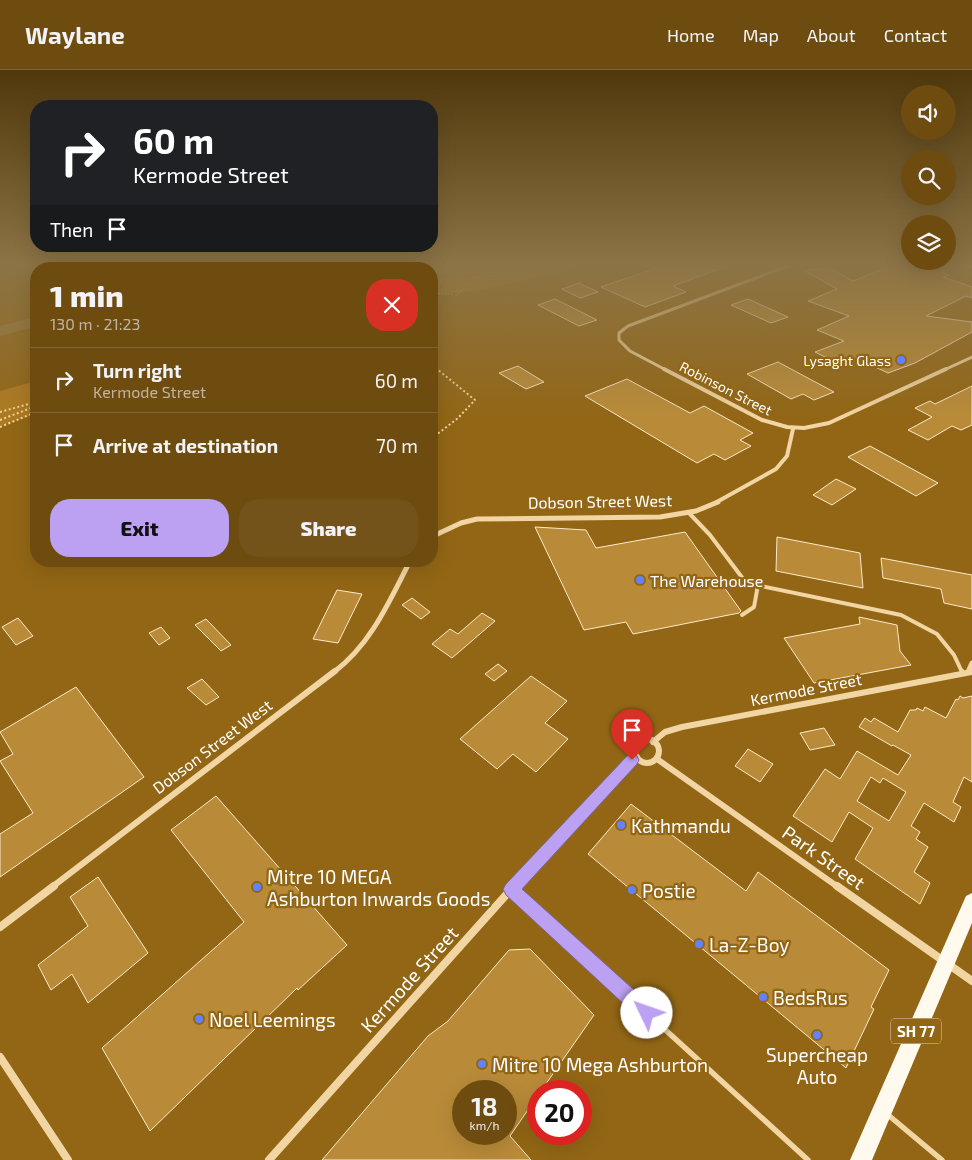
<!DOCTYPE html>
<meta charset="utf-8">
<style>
:root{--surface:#6e4c10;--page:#735319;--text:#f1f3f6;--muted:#bfb49f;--line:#806330;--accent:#bca0f2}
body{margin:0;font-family:"Exo 2",sans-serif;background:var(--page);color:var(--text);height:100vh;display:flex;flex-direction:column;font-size:19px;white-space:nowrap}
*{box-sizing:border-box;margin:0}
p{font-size:16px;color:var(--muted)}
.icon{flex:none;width:28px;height:28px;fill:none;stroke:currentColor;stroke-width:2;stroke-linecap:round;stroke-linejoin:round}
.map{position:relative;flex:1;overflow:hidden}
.drawer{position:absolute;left:30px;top:192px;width:408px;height:305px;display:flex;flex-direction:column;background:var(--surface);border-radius:20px;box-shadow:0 5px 20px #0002}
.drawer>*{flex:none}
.banner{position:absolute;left:30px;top:30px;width:408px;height:152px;border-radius:20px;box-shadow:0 5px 20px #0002;background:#202124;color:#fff;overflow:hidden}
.buttons{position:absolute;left:901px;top:15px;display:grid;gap:10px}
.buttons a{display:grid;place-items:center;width:55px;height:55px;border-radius:50%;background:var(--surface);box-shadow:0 5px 20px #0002;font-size:25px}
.speed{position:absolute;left:452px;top:1010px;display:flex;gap:10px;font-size:25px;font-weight:700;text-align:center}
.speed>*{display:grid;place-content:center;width:65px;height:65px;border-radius:50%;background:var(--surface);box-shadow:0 5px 20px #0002;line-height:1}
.speed small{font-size:12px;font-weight:400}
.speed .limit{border:8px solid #d22;background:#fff;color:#111}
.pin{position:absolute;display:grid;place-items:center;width:42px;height:42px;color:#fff;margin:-51px -21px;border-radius:50% 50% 50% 0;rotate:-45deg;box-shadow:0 0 5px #0007}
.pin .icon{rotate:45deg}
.me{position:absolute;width:55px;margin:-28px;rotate:312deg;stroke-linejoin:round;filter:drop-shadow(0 0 4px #0008)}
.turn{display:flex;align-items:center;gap:18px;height:105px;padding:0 20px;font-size:22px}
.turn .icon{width:65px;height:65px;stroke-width:2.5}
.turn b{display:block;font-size:35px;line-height:42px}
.then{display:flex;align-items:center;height:48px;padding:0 20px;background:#0003;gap:10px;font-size:19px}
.round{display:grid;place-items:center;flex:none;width:52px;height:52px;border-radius:20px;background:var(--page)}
.summary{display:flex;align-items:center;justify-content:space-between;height:85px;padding:0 20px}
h1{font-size:30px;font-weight:800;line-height:38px}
.action{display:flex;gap:10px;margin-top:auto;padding:10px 20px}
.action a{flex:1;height:58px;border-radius:20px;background:var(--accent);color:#111;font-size:20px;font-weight:800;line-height:58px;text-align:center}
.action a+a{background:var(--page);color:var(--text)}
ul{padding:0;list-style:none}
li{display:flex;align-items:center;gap:15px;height:65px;padding:0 20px;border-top:1px solid var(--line)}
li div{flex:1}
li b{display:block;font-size:19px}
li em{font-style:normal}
header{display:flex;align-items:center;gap:30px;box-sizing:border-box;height:70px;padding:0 25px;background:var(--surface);border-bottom:1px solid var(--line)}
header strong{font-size:24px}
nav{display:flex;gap:28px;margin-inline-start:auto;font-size:18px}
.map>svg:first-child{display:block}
.green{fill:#ae7a20}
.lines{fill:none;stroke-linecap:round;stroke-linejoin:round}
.river{fill:#98793e;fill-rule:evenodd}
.building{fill:#b98b39;stroke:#fceaca;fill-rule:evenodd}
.path-far1{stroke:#f1d5a3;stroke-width:1;stroke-dasharray:1 2.5;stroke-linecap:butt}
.path{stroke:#f1d5a3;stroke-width:2;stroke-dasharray:2 2.5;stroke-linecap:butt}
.service-far2{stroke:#f1d5a3;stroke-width:4}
.service-far1{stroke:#f1d5a3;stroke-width:4.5}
.service{stroke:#f1d5a3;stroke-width:5.5}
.minor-far4{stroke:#f1d5a3;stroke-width:3}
.minor-far3{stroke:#f1d5a3;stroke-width:4}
.minor-far2{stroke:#f1d5a3;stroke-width:5}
.minor-far1{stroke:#f1d5a3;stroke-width:6}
.minor{stroke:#f1d5a3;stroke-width:8}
.primary{fill:#fffaed;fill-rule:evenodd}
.route{fill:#bca0f2;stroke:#7a689d}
.poi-dot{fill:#6382ff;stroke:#926615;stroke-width:2}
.labels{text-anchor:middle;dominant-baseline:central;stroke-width:4.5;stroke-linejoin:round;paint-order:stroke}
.far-poi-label{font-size:14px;fill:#fff;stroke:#926615;text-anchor:end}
.far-street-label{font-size:14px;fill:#fff;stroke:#926615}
.shield{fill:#926615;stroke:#ded1b9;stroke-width:1}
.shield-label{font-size:15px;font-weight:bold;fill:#fff}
.street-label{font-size:16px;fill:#fff;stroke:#926615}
.poi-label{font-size:16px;fill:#fff;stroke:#926615;text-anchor:start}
.near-poi-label{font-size:19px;fill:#fff;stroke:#926615;text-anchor:start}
.near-street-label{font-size:19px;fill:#fff;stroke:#926615}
</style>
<header>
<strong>Waylane</strong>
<nav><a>Home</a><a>Map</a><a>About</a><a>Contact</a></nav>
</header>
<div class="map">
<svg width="972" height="1090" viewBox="0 0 972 1090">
<rect width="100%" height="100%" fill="#926615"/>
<!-- green -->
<g class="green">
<polygon points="372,195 585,195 488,219 431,226 431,199 361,199"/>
<polygon points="36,311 36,344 0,356 0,321"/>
</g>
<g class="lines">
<!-- river -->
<g class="river">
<polygon points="219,195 239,195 234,199 214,199"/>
<polygon points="36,247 36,256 0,266 0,256"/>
</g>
</g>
<!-- building -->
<g class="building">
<polygon points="665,195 727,196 673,216 686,222 645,237 601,217"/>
<polygon points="893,195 957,195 941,202 949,205 943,207 972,217 972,228 966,226 926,246 972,252 972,262 915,293 888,303 856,288 841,295 815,282 844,271 817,260 849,246 808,231 837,219 805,201 828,197 853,211"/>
<polygon points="579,213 598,222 580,228 562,219"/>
<polygon points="555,229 597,250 579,256 538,235"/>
<polygon points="748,229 788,247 771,253 731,235"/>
<polygon points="778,292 834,322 814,330 803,324 791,329 747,304"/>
<polygon points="518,296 544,312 526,319 499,303"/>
<polygon points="627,309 690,343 704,336 753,363 740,370 751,376 725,390 714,384 697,393 585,326"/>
<polygon points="972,316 972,355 961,360 952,356 928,370 908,360 932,347 915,338 930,331 935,334"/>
<polygon points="870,376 938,413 916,426 848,387"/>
<polygon points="836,409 856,419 832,435 813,425"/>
<polygon points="535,457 586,460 596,478 685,462 741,541 739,543 633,564 626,552 584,560"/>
<polygon points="777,467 860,483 863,518 776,501"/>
<polygon points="881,488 972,505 972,539 944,533 941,519 883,508"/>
<polygon points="337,520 362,524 338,573 313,569"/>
<polygon points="412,528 430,542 421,549 402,535"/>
<polygon points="482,543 495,551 452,588 432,574 450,559 458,564"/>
<polygon points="859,547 897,555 900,581 911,595 814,613 784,568 860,554"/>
<polygon points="18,548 33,566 16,575 2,557"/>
<polygon points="206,549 231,575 221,581 195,555"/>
<polygon points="161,557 170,568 159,575 149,563"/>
<polygon points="498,594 507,601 494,611 485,604"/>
<polygon points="531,606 567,631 545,653 568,669 536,702 513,684 497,699 460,669"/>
<polygon points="202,609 219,627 206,635 187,618"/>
<polygon points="76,617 144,707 0,807 0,764 33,743 0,691 13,684 0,662"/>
<path d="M960 626 963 628 972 626V712L964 707 953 732 961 737 954 752 924 733 911 756 920 762 916 769 928 777 914 802 930 813 920 834 855 789 873 758 849 742 832 772 793 746 825 699 840 709 857 681 898 705 911 685 893 675 892 676 859 657 865 648 871 652 874 648 898 662 910 640H916L917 638 923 641 925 637 946 648 956 629 958 630ZM871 707 880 713 883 708 906 722 889 751 857 731Z"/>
<polygon points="824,658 835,675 810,680 800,663"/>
<polygon points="748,679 773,694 760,712 735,696"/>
<polygon points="216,726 347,875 298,920 297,918 150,1061 102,978 244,852 171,760"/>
<polygon points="631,734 746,821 758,802 889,900 871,937 874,939 846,998 588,784"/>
<polygon points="98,807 148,883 88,933 72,904 51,920 38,895 88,856 70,827"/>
<path d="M530 879 594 945 541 1021H539V1024L510 1066 531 1090H322L428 966 448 951 509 880ZM464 1021H506V1064H464Z"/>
</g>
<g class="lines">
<!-- path-far1 -->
<g class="path-far1">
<polyline points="391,195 389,196 393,199"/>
<polyline points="445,195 450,195"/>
<polyline points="431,203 435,205 431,208"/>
<polyline points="431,216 444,209 500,195"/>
<polyline points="431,223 457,225 464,219 469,208 501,205 544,196 557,200 560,195"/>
<polyline points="431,293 439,300"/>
</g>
<!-- path -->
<g class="path">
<polyline points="0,342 36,332"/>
<polyline points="0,350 36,336"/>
<polyline points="0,357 36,342"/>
<polyline points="431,369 458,348 475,330 437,299"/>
</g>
<!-- service-far2 -->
<g class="service-far2">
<polyline points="689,443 710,465 744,510 751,514 901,545 937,564 954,585 962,602"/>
<polyline points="742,545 754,537 758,515"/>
</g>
<!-- service-far1 -->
<polyline class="service-far1" points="962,601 963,603"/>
<!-- service -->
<g class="service">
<polyline points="511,819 808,1090"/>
<polyline points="887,1044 942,1090"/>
</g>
<!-- minor-far4 -->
<g class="minor-far4">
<polyline points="964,195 972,197"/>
<polyline points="666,300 630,281 619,270 619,263 628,256 790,195"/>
<polyline points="944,300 972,287"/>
</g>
<!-- minor-far3 -->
<g class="minor-far3">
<polyline points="664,299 762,350 787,357 804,358 829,353 946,299"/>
<polyline points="715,433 776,399 787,386 793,359"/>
</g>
<!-- minor-far2 -->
<g class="minor-far2">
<polyline points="431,467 461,453 477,449 660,447 696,441 718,432"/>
<path d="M334 602C371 574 389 532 410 491"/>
<polyline points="968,602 972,593"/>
</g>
<!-- minor-far1 -->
<g class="minor-far1">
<circle cx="647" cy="681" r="12"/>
<polyline points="653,672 665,662 682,657 972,602"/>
<polyline points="657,689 838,817"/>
<polyline points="52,817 335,601"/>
<polyline points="513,817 613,708 637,687"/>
</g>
<!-- minor -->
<g class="minor">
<polyline points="837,816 972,911"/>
<polyline points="0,857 54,816"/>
<polyline points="0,987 68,1090"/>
<polyline points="269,1090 514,816"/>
</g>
<!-- primary -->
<polygon class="primary" points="972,823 972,853 872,1090 850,1090 966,826"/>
</g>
<!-- sky -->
<linearGradient id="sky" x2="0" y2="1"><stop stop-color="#50380c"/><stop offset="0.56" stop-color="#8c7446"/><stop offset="1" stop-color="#8c7446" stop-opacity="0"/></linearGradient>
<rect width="972" height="348" fill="url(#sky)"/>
<!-- route -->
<polygon class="route" points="632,684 637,686 639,690 637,694 522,819 653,937 655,943 653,949 647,952 640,949 506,825 503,819 506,814 627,686"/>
<!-- markers -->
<g class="poi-dot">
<circle cx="901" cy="290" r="5"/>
<circle cx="640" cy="510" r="5"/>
<circle cx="621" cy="755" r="5"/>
<circle cx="257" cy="817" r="5"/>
<circle cx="632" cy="820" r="5"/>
<circle cx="699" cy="874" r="5"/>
<circle cx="763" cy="927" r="5"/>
<circle cx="199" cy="949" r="5"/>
<circle cx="817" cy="965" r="5"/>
<circle cx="482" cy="994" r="5"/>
</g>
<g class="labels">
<!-- far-poi labels -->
<g class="far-poi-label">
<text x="891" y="290">Lysaght Glass</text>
</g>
<!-- far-street labels -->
<g class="far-street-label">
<text transform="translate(726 318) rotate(27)">Robinson Street</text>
</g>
<!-- shield labels -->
<rect class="shield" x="891" y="948.5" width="50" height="25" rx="4"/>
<g class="shield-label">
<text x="916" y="961">SH 77</text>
</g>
<!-- street labels -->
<g class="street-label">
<text transform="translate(600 431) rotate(-1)">Dobson Street West</text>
<text transform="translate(806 619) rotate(-11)">Kermode Street</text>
<text transform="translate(212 676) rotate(-37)">Dobson Street West</text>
</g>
<!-- poi labels -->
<g class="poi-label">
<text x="650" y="510">The Warehouse</text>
</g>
<!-- near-poi labels -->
<g class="near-poi-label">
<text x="631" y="755">Kathmandu</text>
<text x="267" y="806">Mitre 10 MEGA<tspan x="267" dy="22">Ashburton Inwards Goods</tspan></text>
<text x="642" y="820">Postie</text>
<text x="709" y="874">La-Z-Boy</text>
<text x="773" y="927">BedsRus</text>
<text x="209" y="949">Noel Leemings</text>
<text x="817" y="984" text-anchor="middle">Supercheap<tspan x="817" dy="22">Auto</tspan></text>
<text x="492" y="994">Mitre 10 Mega Ashburton</text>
</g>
<!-- near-street labels -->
<g class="near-street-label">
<text transform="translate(824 787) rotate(35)">Park Street</text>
<text transform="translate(409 909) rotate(-48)">Kermode Street</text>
</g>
</g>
</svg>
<div class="buttons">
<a><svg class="icon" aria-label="sound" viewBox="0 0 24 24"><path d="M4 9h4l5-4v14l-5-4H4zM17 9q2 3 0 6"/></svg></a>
<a><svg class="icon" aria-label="search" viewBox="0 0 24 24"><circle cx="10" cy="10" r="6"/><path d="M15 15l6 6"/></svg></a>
<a><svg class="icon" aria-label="layers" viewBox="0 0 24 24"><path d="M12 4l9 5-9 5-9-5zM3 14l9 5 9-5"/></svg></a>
</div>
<div class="speed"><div>18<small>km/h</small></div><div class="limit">20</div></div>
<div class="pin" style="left:632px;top:690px;background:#d93025"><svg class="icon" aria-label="arrive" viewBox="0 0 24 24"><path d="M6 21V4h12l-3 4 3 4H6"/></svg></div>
<svg class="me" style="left:647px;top:943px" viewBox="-20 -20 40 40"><circle r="19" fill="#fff"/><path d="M0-13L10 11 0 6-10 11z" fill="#bca0f2"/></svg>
<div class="banner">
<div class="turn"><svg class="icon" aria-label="right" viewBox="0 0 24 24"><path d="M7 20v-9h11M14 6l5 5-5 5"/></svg><div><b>60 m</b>Kermode Street</div></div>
<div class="then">Then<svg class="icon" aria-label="arrive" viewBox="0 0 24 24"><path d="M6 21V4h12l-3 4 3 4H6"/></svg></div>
</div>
<section class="drawer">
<div class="summary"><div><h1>1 min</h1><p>130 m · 21:23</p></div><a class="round" style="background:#d93025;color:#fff"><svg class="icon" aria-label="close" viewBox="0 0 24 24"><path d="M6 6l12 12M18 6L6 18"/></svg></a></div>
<ul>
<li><svg class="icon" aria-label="right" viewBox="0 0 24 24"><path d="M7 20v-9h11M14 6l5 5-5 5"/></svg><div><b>Turn right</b><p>Kermode Street</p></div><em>60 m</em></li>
<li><svg class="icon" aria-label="arrive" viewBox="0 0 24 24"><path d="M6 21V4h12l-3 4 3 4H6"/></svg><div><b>Arrive at destination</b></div><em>70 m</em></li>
</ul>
<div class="action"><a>Exit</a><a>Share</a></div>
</section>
</div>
